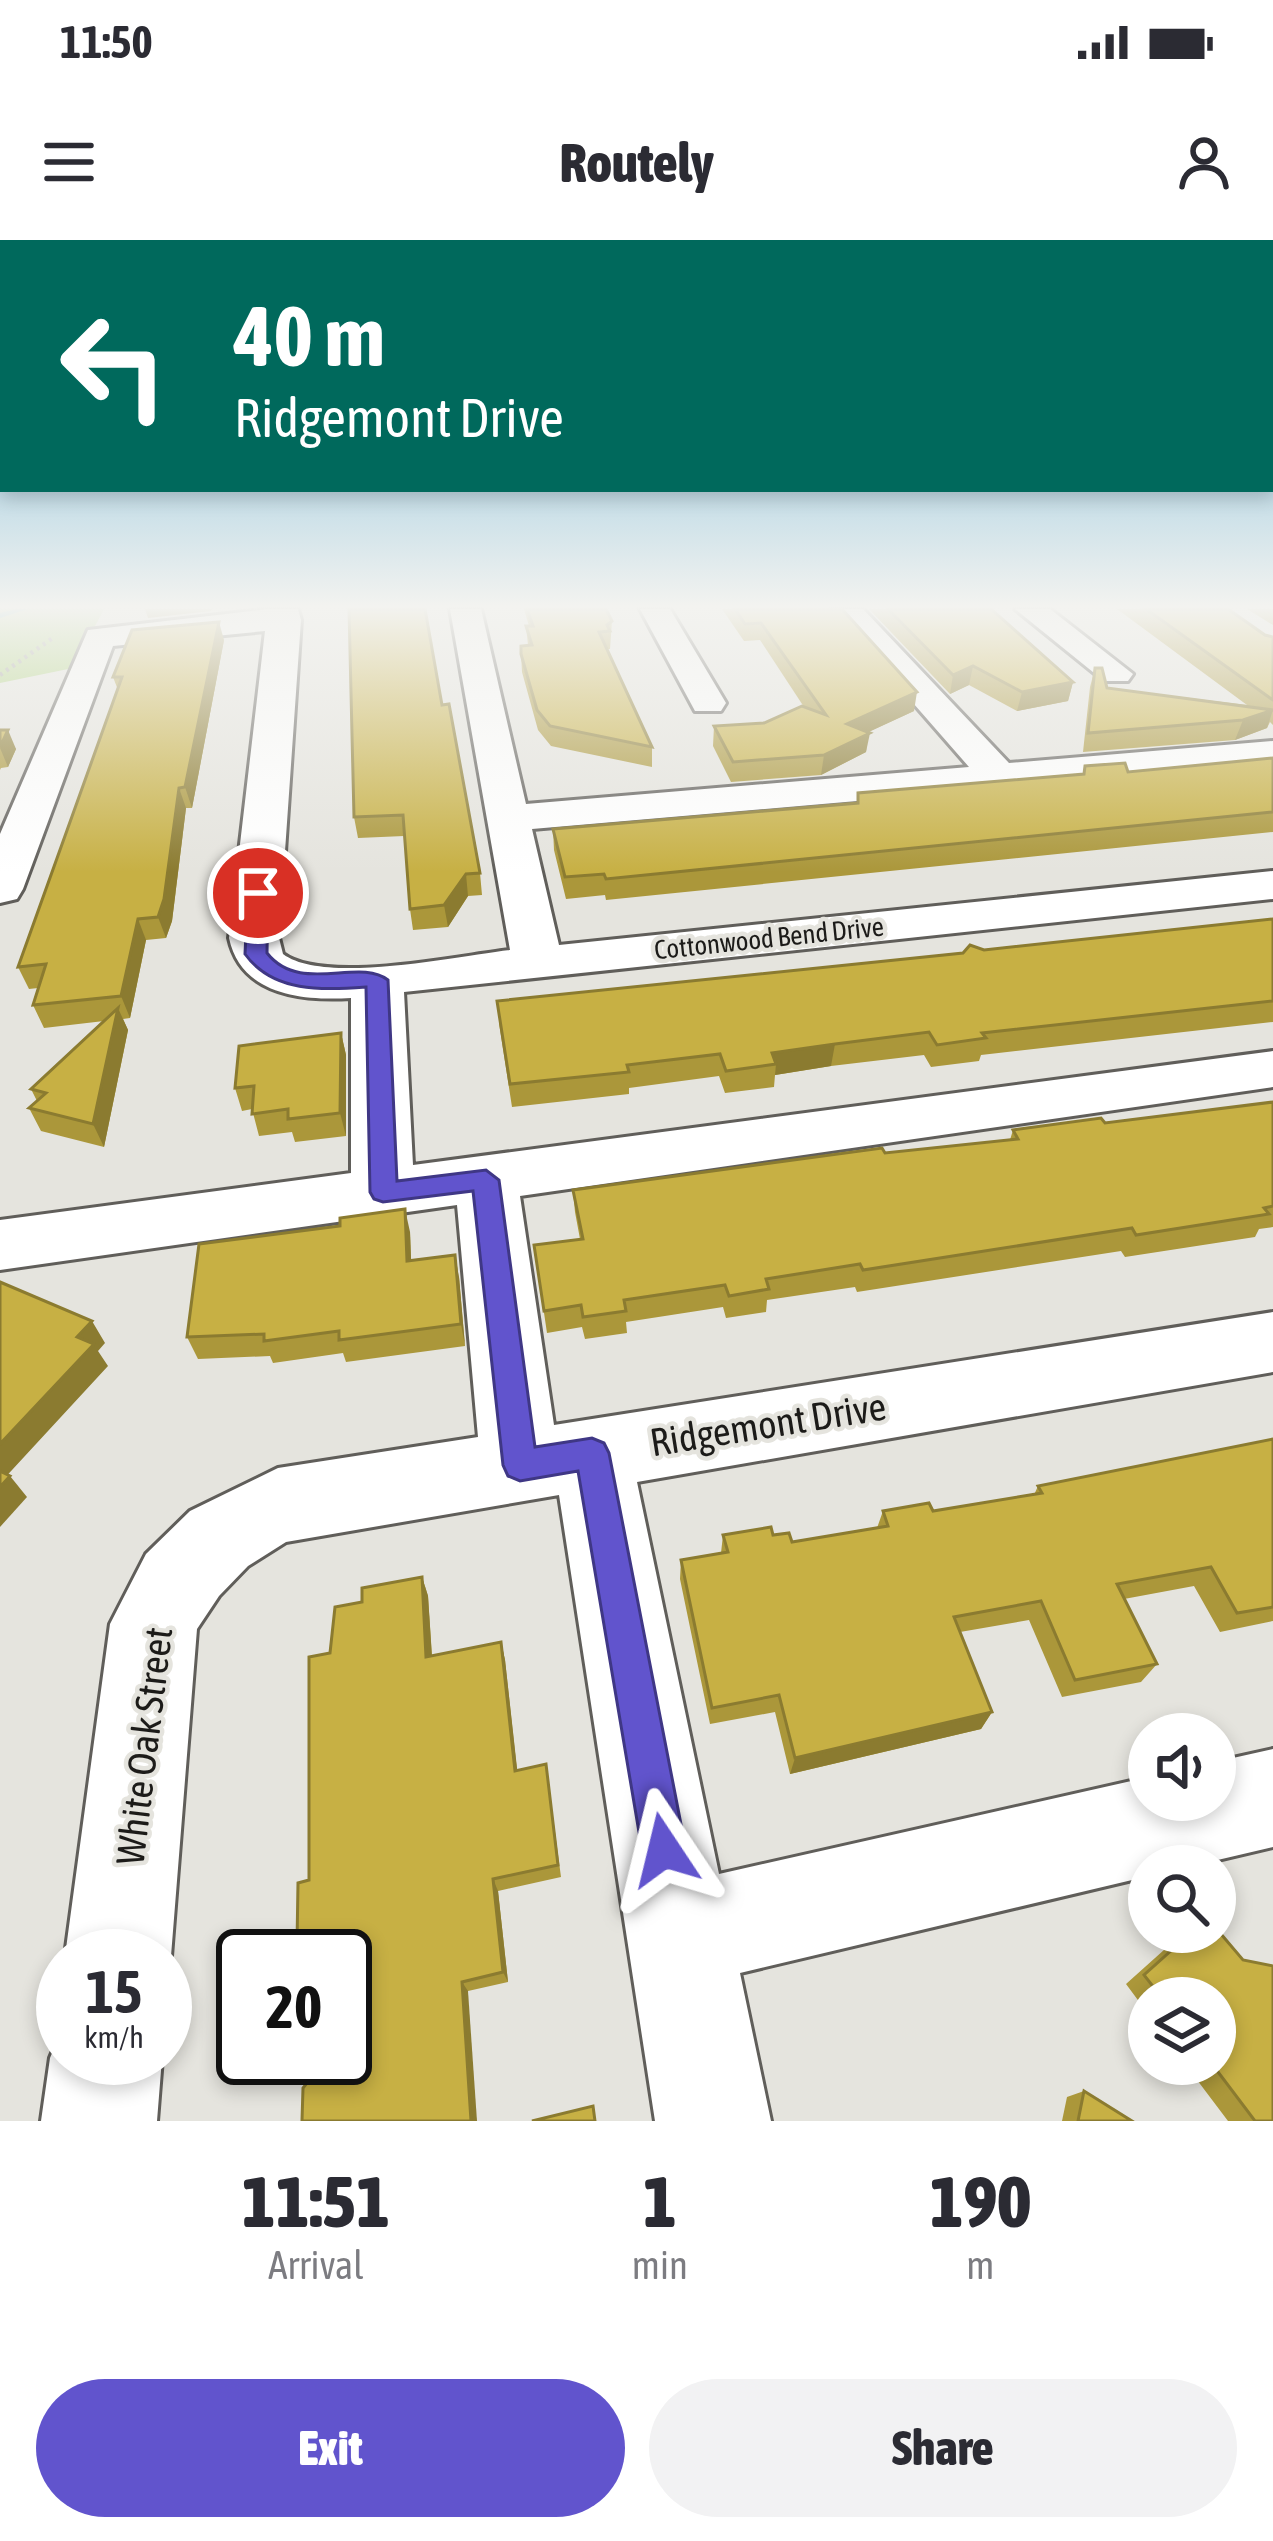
<!DOCTYPE html>
<style>
:root{--surface:#fff;--page:#f2f2f3;--text:#2b2b33;--muted:#7c7c81;--accent:#6154cd}
body{margin:0;font-family:"Asap Condensed",sans-serif;background:var(--page);color:var(--text);height:100vh;display:flex;flex-direction:column;font-size:45px;white-space:nowrap}
*{box-sizing:border-box;margin:0}
p{font-size:39px;color:var(--muted)}
.icon{flex:none;width:66px;height:66px;fill:none;stroke:currentColor;stroke-width:2;stroke-linecap:round;stroke-linejoin:round}
.map{position:relative;height:1881px;overflow:hidden}
.sheet{display:flex;flex-direction:column;background:var(--surface);flex:1}
.sheet>*{flex:none}
.hud{position:absolute;left:0px;top:0px;width:1275px;height:252px;box-shadow:0 6px 18px #0003;background:#00695c;color:#fff;overflow:hidden}
.fabs{position:absolute;left:1128px;top:1473px;display:grid;gap:24px}
.fabs a{display:grid;place-items:center;width:108px;height:108px;border-radius:50%;background:var(--surface);box-shadow:0 6px 18px #0003;font-size:60px}
.speed{position:absolute;left:36px;top:1689px;display:flex;gap:24px;font-size:60px;font-weight:700;text-align:center}
.speed>*{display:grid;place-content:center;width:156px;height:156px;border-radius:50%;background:var(--surface);box-shadow:0 6px 18px #0003;line-height:1}
.speed small{font-size:30px;font-weight:400}
.speed .limit{border:6px solid #111;border-radius:18px;background:#fff;color:#111}
.pin{position:absolute;display:grid;place-items:center;width:102px;height:102px;color:#fff;margin:-51px;border:6px solid #fff;border-radius:50%;box-shadow:0 3px 12px #0007}
.me{position:absolute;width:132px;margin:-66px;rotate:350deg;stroke-linejoin:round;filter:drop-shadow(0 0 9px #0008)}
.turn{display:flex;align-items:center;gap:42px;height:252px;padding:0 36px;font-size:54px}
.turn .icon{width:156px;height:156px;stroke-width:2.5}
.turn b{display:block;font-size:84px;line-height:102px}
.eta{display:flex;justify-content:space-evenly;align-items:center;height:204px;text-align:center}
.eta b{font-size:72px;font-weight:800;line-height:84px}
.action{display:flex;gap:24px;margin-top:auto;padding:24px 36px}
.action a{flex:1;height:138px;border-radius:72px;background:var(--accent);color:#fff;font-size:48px;font-weight:800;line-height:138px;text-align:center}
.action a+a{background:var(--page);color:var(--text)}
.status{display:flex;justify-content:space-between;align-items:center;height:84px;padding:0 60px;background:var(--surface);direction:ltr}
.status svg{height:33px;fill:currentColor}
header{display:flex;justify-content:space-between;align-items:center;height:156px;padding:0 36px;background:var(--surface);font-size:54px;font-weight:800}
.map>svg:first-child{display:block}
.green{fill:#a8cf73}
.lines{fill:none;stroke-linecap:round;stroke-linejoin:round}
.stream{fill:#2da2b6;fill-rule:evenodd}
.minor-casing{stroke:#605e5a;stroke-width:6}
.path{stroke:#969590;stroke-width:4.5;stroke-dasharray:3 4.5;stroke-linecap:butt}
.minor{fill:#fff;fill-rule:evenodd}
.wall{fill:#ab973a}
.shaded-wall{fill:#8b7b30}
.building{fill:#c7b044;stroke:#8b7b30;stroke-width:3}
.route{fill:#6154cd;stroke:#3f3785;stroke-width:3}
.labels{text-anchor:middle;dominant-baseline:central;stroke-width:9;stroke-linejoin:round;paint-order:stroke}
.far-street-label{font-size:27px;fill:#1c1b19;stroke:#e5e4de}
.near-street-label{font-size:39px;fill:#1c1b19;stroke:#e5e4de}
</style>
<div class="status"><b>11:50</b><svg viewBox="0 0 49 12"><path d="M0 12V9h3v3zM5 12V6h3v6zM10 12V3h3v9zM15 12V0h3v12zM26 1h20v11H26zM47 4h2v5h-2z"/></svg></div>
<header><svg class="icon" aria-label="menu" viewBox="0 0 24 24"><path d="M4 6h16M4 12h16M4 18h16"/></svg>Routely<svg class="icon" aria-label="person" viewBox="0 0 24 24"><circle cx="12" cy="8" r="4"/><path d="M4 21q1-7 8-7t8 7"/></svg></header>
<div class="map">
<svg width="1273" height="1881" viewBox="0 0 1273 1881">
<rect width="100%" height="100%" fill="#e5e4de"/>
<!-- green -->
<polygon class="green" points="0,369 104,369 73,428 0,443"/>
<g class="lines">
<!-- stream -->
<polygon class="stream" points="16,369 28,369 0,378 0,373"/>
<defs>
<g id="minor">
<path d="M268 369H298L301 380 279 698 283 714C324 745 457 716 510 710L450 369H481L526 564 969 527 831 369H863L1009 523 1273 501V525L532 589 559 705 1273 631V659L404 752 413 925 1273 811V847L520 956 554 1185 1273 1072V1132L637 1242 719 1634 1149 1537V1560H1215V1522L1273 1509V1607L1192 1626H1149V1636L740 1733 771 1881H655L559 1255 286 1302 248 1326 219 1356 197 1389 171 1716 165 1731V1716H65L110 1384 146 1314 190 1271 278 1228 478 1197 457 965 0 1030V980L351 933V758C302 761 241 755 229 698L265 391 113 406 23 649 17 659 0 663V594L88 390Z"/>
<polygon points="640,369 670,369 726,463 721,471 695,471"/>
<polygon points="1015,369 1050,369 1133,434 1128,441 1104,441"/>
<polygon points="63,1787 63,1818 162,1818 157,1881 41,1881 50,1818"/>
</g>
</defs>
<!-- minor casing -->
<use href="#minor" class="minor-casing"/>
<!-- path -->
<polyline class="path" points="0,435 54,397"/>
<!-- minor -->
<use href="#minor" class="minor"/>
</g>
<!-- wall -->
<g class="wall">
<polygon points="524,369 606,369 612,381 610,409 607,409 652,507 652,527 551,506 538,490 522,432 521,414 528,405 526,386 529,386"/>
<polygon points="722,369 842,369 914,471 868,492 866,512 821,535 731,542 713,506 714,486 764,483 804,467 760,400 744,401"/>
<polygon points="869,369 991,369 1073,442 1068,461 1017,471 969,445 950,454"/>
<polygon points="1117,369 1228,369 1265,395 1273,397 1273,485 1270,482 1267,488 1235,500 1083,512 1090,447 1095,428 1107,448 1247,465"/>
<polygon points="1247,369 1273,369 1273,385"/>
<polygon points="224,400 192,568 186,568 172,681 166,698 146,700 130,778 123,779 128,790 104,907 41,891 29,868 37,861 31,849 104,781 44,788 33,765 38,748 29,749 18,727 118,450 113,437"/>
<polygon points="442,465 480,633 482,655 468,656 448,687 413,690 410,669 404,596 358,598 354,577"/>
<polygon points="0,490 16,509 8,527 1,528 0,530"/>
<polygon points="1273,518 1273,592 606,660 605,655 566,659 554,610 553,589 857,563 1083,534 1085,526 1128,532"/>
<polygon points="1273,679 1273,782 981,815 979,821 931,827 924,815 831,826 775,835 774,847 725,853 719,836 629,848 629,854 512,867 499,783 984,710"/>
<polygon points="341,793 346,815 346,896 295,902 292,892 259,896 252,869 242,871 235,848"/>
<polygon points="1273,862 1273,987 1259,989 1255,997 1125,1017 1121,1011 857,1052 855,1047 767,1060 766,1072 726,1078 723,1067 626,1082 627,1093 585,1099 582,1087 547,1093 534,1005 580,999 575,972 573,950 1010,900 1013,890 1105,883"/>
<polygon points="410,992 411,1021 459,1037 465,1106 346,1122 343,1113 273,1123 270,1116 198,1119 187,1097"/>
<polygon points="1273,1199 1273,1381 1220,1392 1194,1346 1124,1359 1157,1424 1141,1442 1062,1457 1029,1380 960,1392 992,1472 981,1489 790,1534 775,1472 710,1484 680,1339 681,1320 721,1313 723,1295 773,1295 792,1302 877,1288 883,1271 933,1271 1034,1255 1038,1246"/>
<polygon points="422,1337 428,1356 432,1416 501,1402 505,1420 517,1530 546,1524 561,1637 498,1651 508,1742 468,1751 345,1818 320,1712 309,1714 297,1704 309,1640 330,1413 362,1362"/>
<polygon points="1184,1692 1215,1692 1243,1720 1273,1881 1228,1881 1185,1824 1215,1824 1215,1758 1149,1758 1149,1775 1126,1744"/>
<polygon points="1084,1851 1132,1881 1062,1881 1067,1857"/>
</g>
<!-- shaded-wall -->
<g class="shaded-wall">
<polygon points="145,369 212,369 211,371 148,378"/>
<polygon points="219,382 224,400 192,568 185,547"/>
<polygon points="973,426 969,445 950,454 953,435"/>
<polygon points="1073,442 1068,461 1017,471 1022,452"/>
<polygon points="917,452 914,471 845,503 847,484"/>
<polygon points="1273,470 1267,488 1235,500 1243,480"/>
<polygon points="8,490 16,509 8,527 0,508"/>
<polygon points="870,493 866,512 821,535 824,515"/>
<polygon points="179,548 186,568 172,681 166,698 158,677"/>
<polygon points="466,634 468,656 448,687 444,665"/>
<polygon points="138,679 146,700 130,778 121,756"/>
<polygon points="118,768 128,790 104,907 93,884"/>
<polygon points="341,793 346,815 346,896 340,873"/>
<polygon points="835,804 831,826 775,835 776,824 772,813"/>
<polygon points="405,969 410,992 412,1044 407,1021"/>
<polygon points="455,1015 459,1037 465,1106 461,1084"/>
<polygon points="92,1081 105,1103 98,1111 108,1126 0,1243 0,1204 77,1097"/>
<polygon points="10,1236 27,1257 0,1287 0,1247"/>
<polygon points="422,1337 428,1356 433,1434 426,1417"/>
<polygon points="501,1402 505,1420 519,1546 515,1531"/>
<polygon points="992,1472 981,1489 790,1534 795,1518"/>
<polygon points="493,1639 498,1651 508,1742 503,1732"/>
<polygon points="462,1742 468,1751 477,1881 471,1881"/>
</g>
<!-- building -->
<g class="building">
<polygon points="349,369 425,369 442,465 449,464 480,633 466,634 444,665 410,669 403,575 354,577"/>
<polygon points="527,369 606,369 612,381 607,385 610,391 599,392 652,507 550,486 537,470 521,414 521,406 532,405 526,386 533,386"/>
<polygon points="735,369 842,369 917,452 847,484 870,493 824,515 733,522 714,486 764,483 802,466 826,475 761,383 745,384"/>
<polygon points="888,369 991,369 1073,442 1022,452 973,426 953,435"/>
<polygon points="1146,369 1228,369 1265,395 1273,397 1273,460"/>
<polygon points="219,382 185,547 179,548 164,659 158,677 138,679 121,756 33,765 46,724 18,727 122,437 113,437 132,390"/>
<polygon points="1095,428 1102,428 1107,448 1273,470 1243,480 1088,493"/>
<polygon points="0,490 8,490 0,507"/>
<polygon points="1273,518 1273,572 606,639 604,634 565,637 553,589 858,563 858,553 1084,534 1085,526 1125,523 1128,532"/>
<polygon points="1273,679 1273,761 982,793 986,798 937,805 929,792 835,804 772,813 776,824 726,831 720,814 627,825 629,832 510,844 497,761 963,713 970,705 984,710"/>
<polygon points="118,768 93,884 29,868 46,853 31,849"/>
<polygon points="341,793 340,873 288,879 288,869 252,874 254,846 235,848 239,806"/>
<polygon points="1273,862 1273,966 1264,968 1269,974 1136,995 1132,988 863,1030 860,1024 766,1039 769,1049 729,1056 725,1045 624,1060 626,1071 583,1077 581,1065 544,1071 534,1005 583,999 573,950 882,908 885,913 1018,899 1013,890 1101,878 1105,883"/>
<polygon points="405,969 407,1021 455,1015 461,1084 339,1100 339,1091 264,1101 264,1094 187,1097 199,1004 340,986 340,978"/>
<polygon points="0,1042 92,1081 77,1097 94,1104 0,1204"/>
<polygon points="1273,1199 1273,1367 1237,1373 1211,1327 1117,1344 1157,1424 1075,1440 1041,1361 954,1377 992,1472 795,1518 779,1455 712,1468 681,1320 728,1312 723,1295 771,1287 773,1295 789,1293 792,1302 888,1286 883,1271 929,1263 933,1271 1042,1253 1038,1246"/>
<polygon points="0,1231 10,1236 0,1247"/>
<polygon points="422,1337 426,1417 501,1402 515,1531 546,1524 558,1625 493,1639 503,1732 462,1742 471,1881 302,1881 303,1848 316,1832 318,1818 345,1818 345,1716 320,1716 321,1699 297,1704 298,1643 309,1640 309,1417 330,1413 335,1367 362,1362 362,1348"/>
<polygon points="1215,1687 1243,1720 1273,1726 1273,1881 1255,1881 1212,1824 1215,1824 1215,1758 1162,1758 1144,1735 1192,1692 1215,1692"/>
<polygon points="1084,1851 1132,1881 1078,1881"/>
<polygon points="593,1866 595,1881 532,1881"/>
</g>
<!-- sky -->
<linearGradient id="sky" x2="0" y2="1"><stop stop-color="#5dadd4"/><stop offset="0.58" stop-color="#f3f3f0"/><stop offset="1" stop-color="#f3f3f0" stop-opacity="0"/></linearGradient>
<rect width="1273" height="632" fill="url(#sky)"/>
<!-- route -->
<path class="route" d="M258 647 268 653 267 713C300 755 359 717 388 740L397 941 486 930 499 940 535 1207 592 1198 604 1203 609 1213 686 1610 680 1625 664 1631 649 1625 642 1610 578 1231 520 1241 508 1236 503 1225 473 951 383 962 374 959 370 952 366 747C322 750 273 753 245 714L248 653Z"/>
<g class="labels">
<!-- far-street labels -->
<g class="far-street-label">
<text transform="translate(769 698) rotate(-6)">Cottonwood Bend Drive</text>
</g>
<!-- near-street labels -->
<g class="near-street-label">
<text transform="translate(768 1184) rotate(-9)">Ridgemont Drive</text>
<text transform="translate(144 1506) rotate(-83)">White Oak Street</text>
</g>
</g>
</svg>
<div class="fabs">
<a><svg class="icon" aria-label="sound" viewBox="0 0 24 24"><path d="M4 9h4l5-4v14l-5-4H4zM17 9q2 3 0 6"/></svg></a>
<a><svg class="icon" aria-label="search" viewBox="0 0 24 24"><circle cx="10" cy="10" r="6"/><path d="M15 15l6 6"/></svg></a>
<a><svg class="icon" aria-label="layers" viewBox="0 0 24 24"><path d="M12 4l9 5-9 5-9-5zM3 14l9 5 9-5"/></svg></a>
</div>
<div class="speed"><div>15<small>km/h</small></div><div class="limit">20</div></div>
<div class="pin" style="left:258px;top:653px;background:#d93025"><svg class="icon" aria-label="arrive" viewBox="0 0 24 24"><path d="M6 21V4h12l-3 4 3 4H6"/></svg></div>
<svg class="me" style="left:664px;top:1610px" viewBox="-20 -20 40 40"><path d="M0-17L14 15 0 8-14 15z" fill="#6154cd" stroke="#fff" stroke-width="4"/></svg>
<div class="hud">
<div class="turn"><svg class="icon" aria-label="left" viewBox="0 0 24 24"><path d="M17 20v-9H6M10 6l-5 5 5 5"/></svg><div><b>40 m</b>Ridgemont Drive</div></div>
</div>
</div>
<section class="sheet">
<div class="eta">
<div><b>11:51</b><p>Arrival</p></div>
<div><b>1</b><p>min</p></div>
<div><b>190</b><p>m</p></div>
</div>
<div class="action"><a>Exit</a><a>Share</a></div>
</section>
